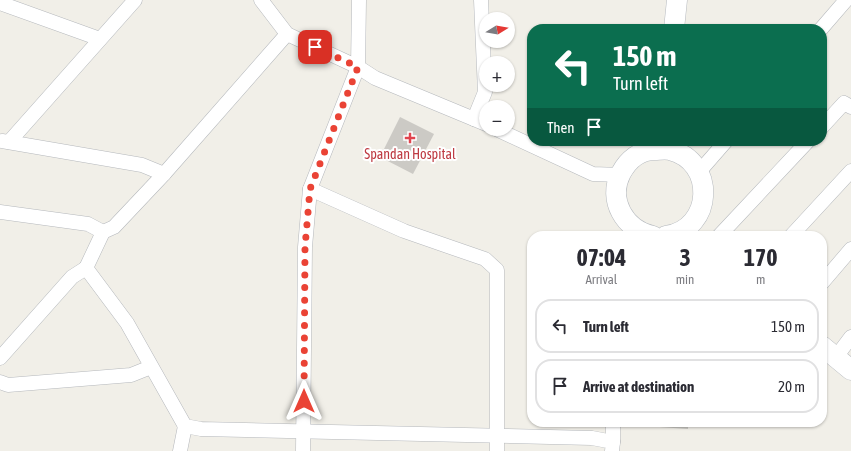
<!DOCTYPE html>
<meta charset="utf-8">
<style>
:root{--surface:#fff;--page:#f7f7f7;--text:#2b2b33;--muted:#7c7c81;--line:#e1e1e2}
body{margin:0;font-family:"Asap Condensed",sans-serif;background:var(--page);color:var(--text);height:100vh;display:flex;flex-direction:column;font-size:15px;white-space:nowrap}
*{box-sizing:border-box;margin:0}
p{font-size:13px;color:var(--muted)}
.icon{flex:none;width:22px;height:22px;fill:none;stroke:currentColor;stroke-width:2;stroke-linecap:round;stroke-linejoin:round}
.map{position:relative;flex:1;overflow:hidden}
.side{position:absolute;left:527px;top:231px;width:300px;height:196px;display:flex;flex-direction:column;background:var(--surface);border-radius:16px;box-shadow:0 1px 3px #0004}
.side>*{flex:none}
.guide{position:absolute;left:527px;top:24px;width:300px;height:122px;border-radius:16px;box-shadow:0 1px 3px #0004;background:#0b6e4f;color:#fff;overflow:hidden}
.needle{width:26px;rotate:79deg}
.fabs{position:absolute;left:479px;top:12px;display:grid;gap:8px}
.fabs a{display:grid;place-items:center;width:36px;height:36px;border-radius:50%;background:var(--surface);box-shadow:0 1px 3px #0004;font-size:20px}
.pin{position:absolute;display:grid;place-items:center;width:34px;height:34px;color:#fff;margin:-17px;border-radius:8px;box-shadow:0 2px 6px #0006}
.me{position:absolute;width:44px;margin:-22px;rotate:0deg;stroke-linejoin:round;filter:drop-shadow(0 0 3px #0008)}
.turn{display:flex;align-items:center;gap:14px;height:84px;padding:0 20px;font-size:18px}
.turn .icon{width:52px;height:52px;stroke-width:2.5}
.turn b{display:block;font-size:28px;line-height:34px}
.then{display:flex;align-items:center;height:38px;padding:0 20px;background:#0003;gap:8px;font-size:15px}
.eta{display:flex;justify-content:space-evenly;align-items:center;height:68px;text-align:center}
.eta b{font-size:24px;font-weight:700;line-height:28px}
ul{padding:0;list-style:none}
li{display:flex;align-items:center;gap:12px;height:54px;margin:0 8px 6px;padding:0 12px;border:2px solid var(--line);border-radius:16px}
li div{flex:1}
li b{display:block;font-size:15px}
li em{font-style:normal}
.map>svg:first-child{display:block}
.building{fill:#cccac5}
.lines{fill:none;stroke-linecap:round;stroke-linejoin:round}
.street-casing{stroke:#b5b8bc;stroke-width:15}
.secondary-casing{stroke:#b6babf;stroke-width:21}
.street{stroke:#fff;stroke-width:14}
.secondary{stroke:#fff;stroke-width:20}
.route{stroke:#ea4335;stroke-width:7;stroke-dasharray:0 12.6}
.health-dot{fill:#e0444e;stroke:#fff;stroke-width:1.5}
.labels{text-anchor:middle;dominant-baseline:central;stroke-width:4;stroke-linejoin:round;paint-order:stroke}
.health-label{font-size:14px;fill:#be3a42;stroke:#fff}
</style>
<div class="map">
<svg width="851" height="451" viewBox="0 0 851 451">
<rect width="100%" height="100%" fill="#f1efe8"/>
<!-- building -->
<g class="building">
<polygon points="400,117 434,134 413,174 380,157"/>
<polygon points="646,422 688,422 688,429 645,426"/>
</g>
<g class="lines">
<defs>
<g id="street">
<polyline points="261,0 287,34 358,67 375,78 486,124"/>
<polyline points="0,3 100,39"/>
<polyline points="821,29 846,0"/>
<polyline points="287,34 164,174 114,227 103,232 86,268 127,323 185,426 201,429 592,438 613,442 612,451"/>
<polyline points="474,119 485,92 481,0"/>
<polyline points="822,127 844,103 851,107"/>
<polyline points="496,129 593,174 620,175"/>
<polyline points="2,141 142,165 164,174"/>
<polyline points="9,142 135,0"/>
<polyline points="699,172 726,141"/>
<polyline points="310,189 404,231 485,259 497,270 497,451"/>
<polyline points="0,212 88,224 103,232"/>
<polyline points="719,236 808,141"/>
<polyline points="791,236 851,171"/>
<polyline points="822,283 851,249"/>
<polyline points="836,357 851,337"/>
<polyline points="0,358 72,277 86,268"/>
<polyline points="0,382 8,385 131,375 151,367"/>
<polyline points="613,442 613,422"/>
<polyline points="180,451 185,426"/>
<polyline points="303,451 305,247 310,189 358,67 359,0"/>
</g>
<g id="secondary">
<polyline points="674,29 677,0"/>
<path d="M653 236C625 230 607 200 621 173 628 160 640 150 655 150 659 150 665 149 670 150 716 161 714 229 666 236"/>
<polyline points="822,346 851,370"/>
</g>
</defs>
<!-- street casing -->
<use href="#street" class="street-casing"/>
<!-- secondary casing -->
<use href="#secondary" class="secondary-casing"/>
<!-- street -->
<use href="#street" class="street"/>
<!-- secondary -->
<use href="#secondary" class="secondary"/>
</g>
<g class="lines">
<!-- route -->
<polyline class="route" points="304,401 305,247 310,189 358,67 315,47"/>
</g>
<!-- markers -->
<path class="health-dot" d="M408 132h4v4h4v4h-4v4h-4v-4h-4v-4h4z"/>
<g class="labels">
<!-- health labels -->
<g class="health-label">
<text x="410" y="154">Spandan Hospital</text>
</g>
</g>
</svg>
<div class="fabs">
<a><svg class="needle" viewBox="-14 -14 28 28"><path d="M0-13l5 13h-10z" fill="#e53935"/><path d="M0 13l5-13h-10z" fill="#7c7c81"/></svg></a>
<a>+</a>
<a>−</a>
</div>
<div class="pin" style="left:315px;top:47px;background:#d93025"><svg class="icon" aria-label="arrive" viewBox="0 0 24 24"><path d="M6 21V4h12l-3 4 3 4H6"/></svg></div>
<svg class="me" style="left:304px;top:401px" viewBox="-20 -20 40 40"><path d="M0-17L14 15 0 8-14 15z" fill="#ea4335" stroke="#fff" stroke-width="4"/></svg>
<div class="guide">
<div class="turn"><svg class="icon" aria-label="left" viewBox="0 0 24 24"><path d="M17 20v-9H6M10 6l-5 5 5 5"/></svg><div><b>150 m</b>Turn left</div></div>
<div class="then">Then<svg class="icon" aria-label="arrive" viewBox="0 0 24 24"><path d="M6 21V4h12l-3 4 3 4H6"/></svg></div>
</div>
<section class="side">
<div class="eta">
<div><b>07:04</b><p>Arrival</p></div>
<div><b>3</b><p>min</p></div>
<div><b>170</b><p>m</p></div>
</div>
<ul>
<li><svg class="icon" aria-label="left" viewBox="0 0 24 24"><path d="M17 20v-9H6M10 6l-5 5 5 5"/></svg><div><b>Turn left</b></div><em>150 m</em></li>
<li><svg class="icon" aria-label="arrive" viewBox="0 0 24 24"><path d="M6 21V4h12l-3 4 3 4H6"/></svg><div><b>Arrive at destination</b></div><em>20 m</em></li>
</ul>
</section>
</div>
